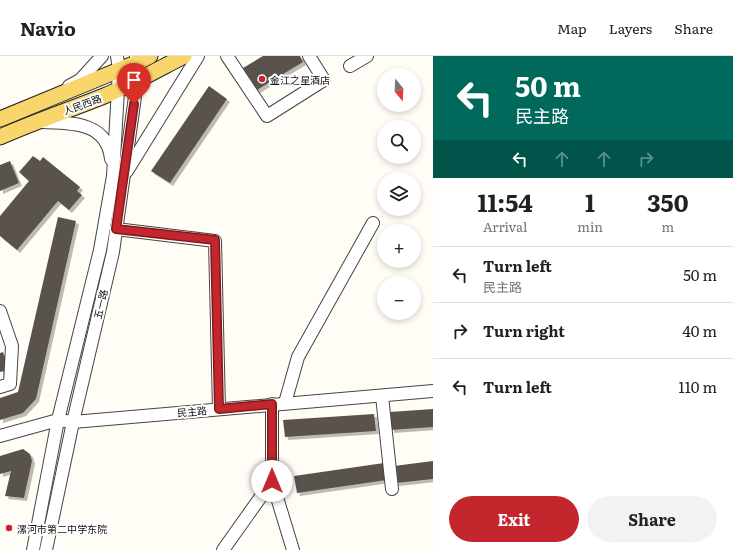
<!DOCTYPE html>
<meta charset="utf-8">
<style>
:root{--surface:#fff;--page:#f2f2f2;--text:#202124;--muted:#757577;--line:#e0e0e0;--accent:#c4262e}
body{margin:0;font-family:Literata,"Noto Sans SC",serif;background:var(--page);color:var(--text);height:100vh;display:flex;flex-direction:column;font-size:15px;white-space:nowrap}
*{box-sizing:border-box;margin:0}
p{font-size:13px;color:var(--muted)}
.icon{flex:none;width:22px;height:22px;fill:none;stroke:currentColor;stroke-width:2;stroke-linecap:round;stroke-linejoin:round}
.map{position:relative;flex:1;overflow:hidden}
.panel{display:flex;flex-direction:column;background:var(--surface);width:300px}
.panel>*{flex:none}
.guide{background:#00695c;color:#fff;overflow:hidden}
.needle{width:26px;rotate:162deg}
.tools{position:absolute;left:377px;top:12px;display:grid;gap:8px}
.tools a{display:grid;place-items:center;width:44px;height:44px;border-radius:50%;background:var(--surface);box-shadow:0 2px 6px #0003;font-size:20px}
.pin{position:absolute;display:grid;place-items:center;width:34px;height:34px;color:#fff;margin:-41px -17px;border-radius:50% 50% 50% 0;rotate:-45deg;box-shadow:0 0 4px #0007}
.pin .icon{rotate:45deg}
.me{position:absolute;width:44px;margin:-22px;rotate:0deg;stroke-linejoin:round;filter:drop-shadow(0 0 3px #0008)}
.turn{display:flex;align-items:center;gap:14px;height:84px;padding:0 16px;font-size:18px}
.turn .icon{width:52px;height:52px;stroke-width:2.5}
.turn b{display:block;font-size:28px;line-height:34px}
.lanes{display:flex;align-items:center;height:38px;padding:0 16px;background:#0003;justify-content:center;gap:20px;direction:ltr}
.lanes .off{opacity:.35}
.eta{display:flex;justify-content:space-evenly;align-items:center;height:68px;text-align:center}
.eta b{font-size:24px;font-weight:700;line-height:28px}
.button{display:flex;gap:8px;margin-top:auto;padding:8px 16px}
.button a{flex:1;height:46px;border-radius:24px;background:var(--accent);color:#fff;font-size:16px;font-weight:700;line-height:46px;text-align:center}
.button a+a{background:var(--page);color:var(--text)}
ul{padding:0;list-style:none}
li{display:flex;align-items:center;gap:12px;height:56px;padding:0 16px;border-top:1px solid var(--line)}
li div{flex:1}
li b{display:block;font-size:15px}
li em{font-style:normal}
header{display:flex;align-items:center;gap:24px;box-sizing:border-box;height:56px;padding:0 20px;background:var(--surface);border-bottom:1px solid var(--line)}
header strong{font-size:19px}
nav{display:flex;gap:22px;margin-inline-start:auto;font-size:14px}
main{display:flex;flex:1;min-height:0}
.map>svg:first-child{display:block}
.building{fill:#5a524d;filter:url(#shadow)}
.lines{fill:none;stroke-linecap:round;stroke-linejoin:round}
.minor-casing{stroke:#444;stroke-width:14}
.major-casing{stroke:#222;stroke-width:17}
.minor{stroke:#fff;stroke-width:12}
.major{stroke:#f9d66b;stroke-width:15}
.route-casing{stroke:#7f191e;stroke-width:10}
.route{stroke:#c4262e;stroke-width:7}
.poi-dot{fill:#c4262e;stroke:#fff;stroke-width:1.5}
.labels{text-anchor:middle;dominant-baseline:central;stroke-width:4;stroke-linejoin:round;paint-order:stroke}
.poi-label{font-size:10px;fill:#111;stroke:#fff;text-anchor:start}
.street-label{font-size:10px;fill:#111;stroke:#fff}
</style>
<header>
<strong>Navio</strong>
<nav><a>Map</a><a>Layers</a><a>Share</a></nav>
</header>
<main>
<div class="map">
<svg width="433" height="494" viewBox="0 0 433 494">
<defs>
<filter id="shadow"><feDropShadow dx="3" dy="3" stdDeviation="0" flood-color="#0004"/></filter>
</defs>
<rect width="100%" height="100%" fill="#fffdf5"/>
<!-- building -->
<g class="building">
<polygon points="263,0 300,0 303,6 257,34 243,12"/>
<polygon points="209,30 227,43 170,127 151,115"/>
<polygon points="33,100 40,105 43,101 80,131 77,135 82,139 69,154 58,145 17,194 0,180 0,160 29,125 19,116"/>
<polygon points="10,105 19,127 0,135 0,109"/>
<polygon points="58,161 76,165 36,343 23,357 0,364 0,342 18,336"/>
<polygon points="3,296 9,314 0,316 0,297"/>
<polygon points="433,353 433,371 391,374 390,356"/>
<polygon points="374,358 376,375 285,381 283,364"/>
<polygon points="23,393 30,398 32,405 24,442 5,440 11,415 0,418 0,400"/>
<polygon points="433,405 433,423 396,427 394,410"/>
<polygon points="384,407 387,424 297,437 294,420"/>
</g>
<g class="lines">
<defs>
<g id="minor">
<polyline points="227,0 267,60 324,24 309,0"/>
<polyline points="350,10 367,0"/>
<polyline points="69,30 80,24 102,0"/>
<path d="M41 66C70 67 107 65 111 103"/>
<polyline points="127,115 198,0"/>
<polyline points="116,173 215,185 219,353"/>
<polyline points="0,255 12,290 10,328 0,331"/>
<polyline points="382,340 392,433"/>
<polyline points="285,347 298,301 373,167"/>
<polyline points="272,348 272,425 293,494"/>
<polyline points="0,380 58,364 73,366 433,335"/>
<polyline points="33,494 58,364 100,194 113,120 118,33 119,14 117,0"/>
<polyline points="46,494 73,366 113,196 134,48 137,25 136,0"/>
<polyline points="223,494 272,425"/>
</g>
<g id="major">
<polyline points="0,63 136,7 150,0"/>
<path d="M0 81C34 66 69 54 104 40 131 29 157 14 184 0"/>
</g>
</defs>
<!-- minor casing -->
<use href="#minor" class="minor-casing"/>
<!-- major casing -->
<use href="#major" class="major-casing"/>
<!-- minor -->
<use href="#minor" class="minor"/>
<!-- major -->
<use href="#major" class="major"/>
</g>
<g class="lines">
<defs>
<polyline id="route" points="134,48 116,173 215,184 219,353 272,348 272,425"/>
</defs>
<!-- route casing -->
<use href="#route" class="route-casing"/>
<!-- route -->
<use href="#route" class="route"/>
</g>
<!-- markers -->
<g class="poi-dot">
<circle cx="262" cy="23" r="4"/>
<circle cx="9" cy="472" r="4"/>
</g>
<g class="labels">
<!-- poi labels -->
<g class="poi-label">
<text x="270" y="23">金江之星酒店</text>
<text x="17" y="472">漯河市第二中学东院</text>
</g>
<!-- street labels -->
<g class="street-label">
<text transform="translate(82 48) rotate(-20)">人民西路</text>
<text transform="translate(100 248) rotate(-77)">五一路</text>
<text transform="translate(192 355) rotate(-5)">民主路</text>
</g>
</g>
</svg>
<div class="tools">
<a><svg class="needle" viewBox="-14 -14 28 28"><path d="M0-13l5 13h-10z" fill="#e53935"/><path d="M0 13l5-13h-10z" fill="#757577"/></svg></a>
<a><svg class="icon" aria-label="search" viewBox="0 0 24 24"><circle cx="10" cy="10" r="6"/><path d="M15 15l6 6"/></svg></a>
<a><svg class="icon" aria-label="layers" viewBox="0 0 24 24"><path d="M12 4l9 5-9 5-9-5zM3 14l9 5 9-5"/></svg></a>
<a>+</a>
<a>−</a>
</div>
<div class="pin" style="left:134px;top:48px;background:#d93025"><svg class="icon" aria-label="arrive" viewBox="0 0 24 24"><path d="M6 21V4h12l-3 4 3 4H6"/></svg></div>
<svg class="me" style="left:272px;top:425px" viewBox="-20 -20 40 40"><circle r="19" fill="#fff"/><path d="M0-13L10 11 0 6-10 11z" fill="#c4262e"/></svg>
</div>
<section class="panel">
<div class="guide">
<div class="turn"><svg class="icon" aria-label="left" viewBox="0 0 24 24"><path d="M17 20v-9H6M10 6l-5 5 5 5"/></svg><div><b>50 m</b>民主路</div></div>
<div class="lanes"><svg class="icon" aria-label="left" viewBox="0 0 24 24"><path d="M17 20v-9H6M10 6l-5 5 5 5"/></svg><svg class="icon off" aria-label="ahead" viewBox="0 0 24 24"><path d="M12 20V5M6 11l6-6 6 6"/></svg><svg class="icon off" aria-label="ahead" viewBox="0 0 24 24"><path d="M12 20V5M6 11l6-6 6 6"/></svg><svg class="icon off" aria-label="right" viewBox="0 0 24 24"><path d="M7 20v-9h11M14 6l5 5-5 5"/></svg></div>
</div>
<div class="eta">
<div><b>11:54</b><p>Arrival</p></div>
<div><b>1</b><p>min</p></div>
<div><b>350</b><p>m</p></div>
</div>
<ul>
<li><svg class="icon" aria-label="left" viewBox="0 0 24 24"><path d="M17 20v-9H6M10 6l-5 5 5 5"/></svg><div><b>Turn left</b><p>民主路</p></div><em>50 m</em></li>
<li><svg class="icon" aria-label="right" viewBox="0 0 24 24"><path d="M7 20v-9h11M14 6l5 5-5 5"/></svg><div><b>Turn right</b></div><em>40 m</em></li>
<li><svg class="icon" aria-label="left" viewBox="0 0 24 24"><path d="M17 20v-9H6M10 6l-5 5 5 5"/></svg><div><b>Turn left</b></div><em>110 m</em></li>
</ul>
<div class="button"><a>Exit</a><a>Share</a></div>
</section>
</main>
